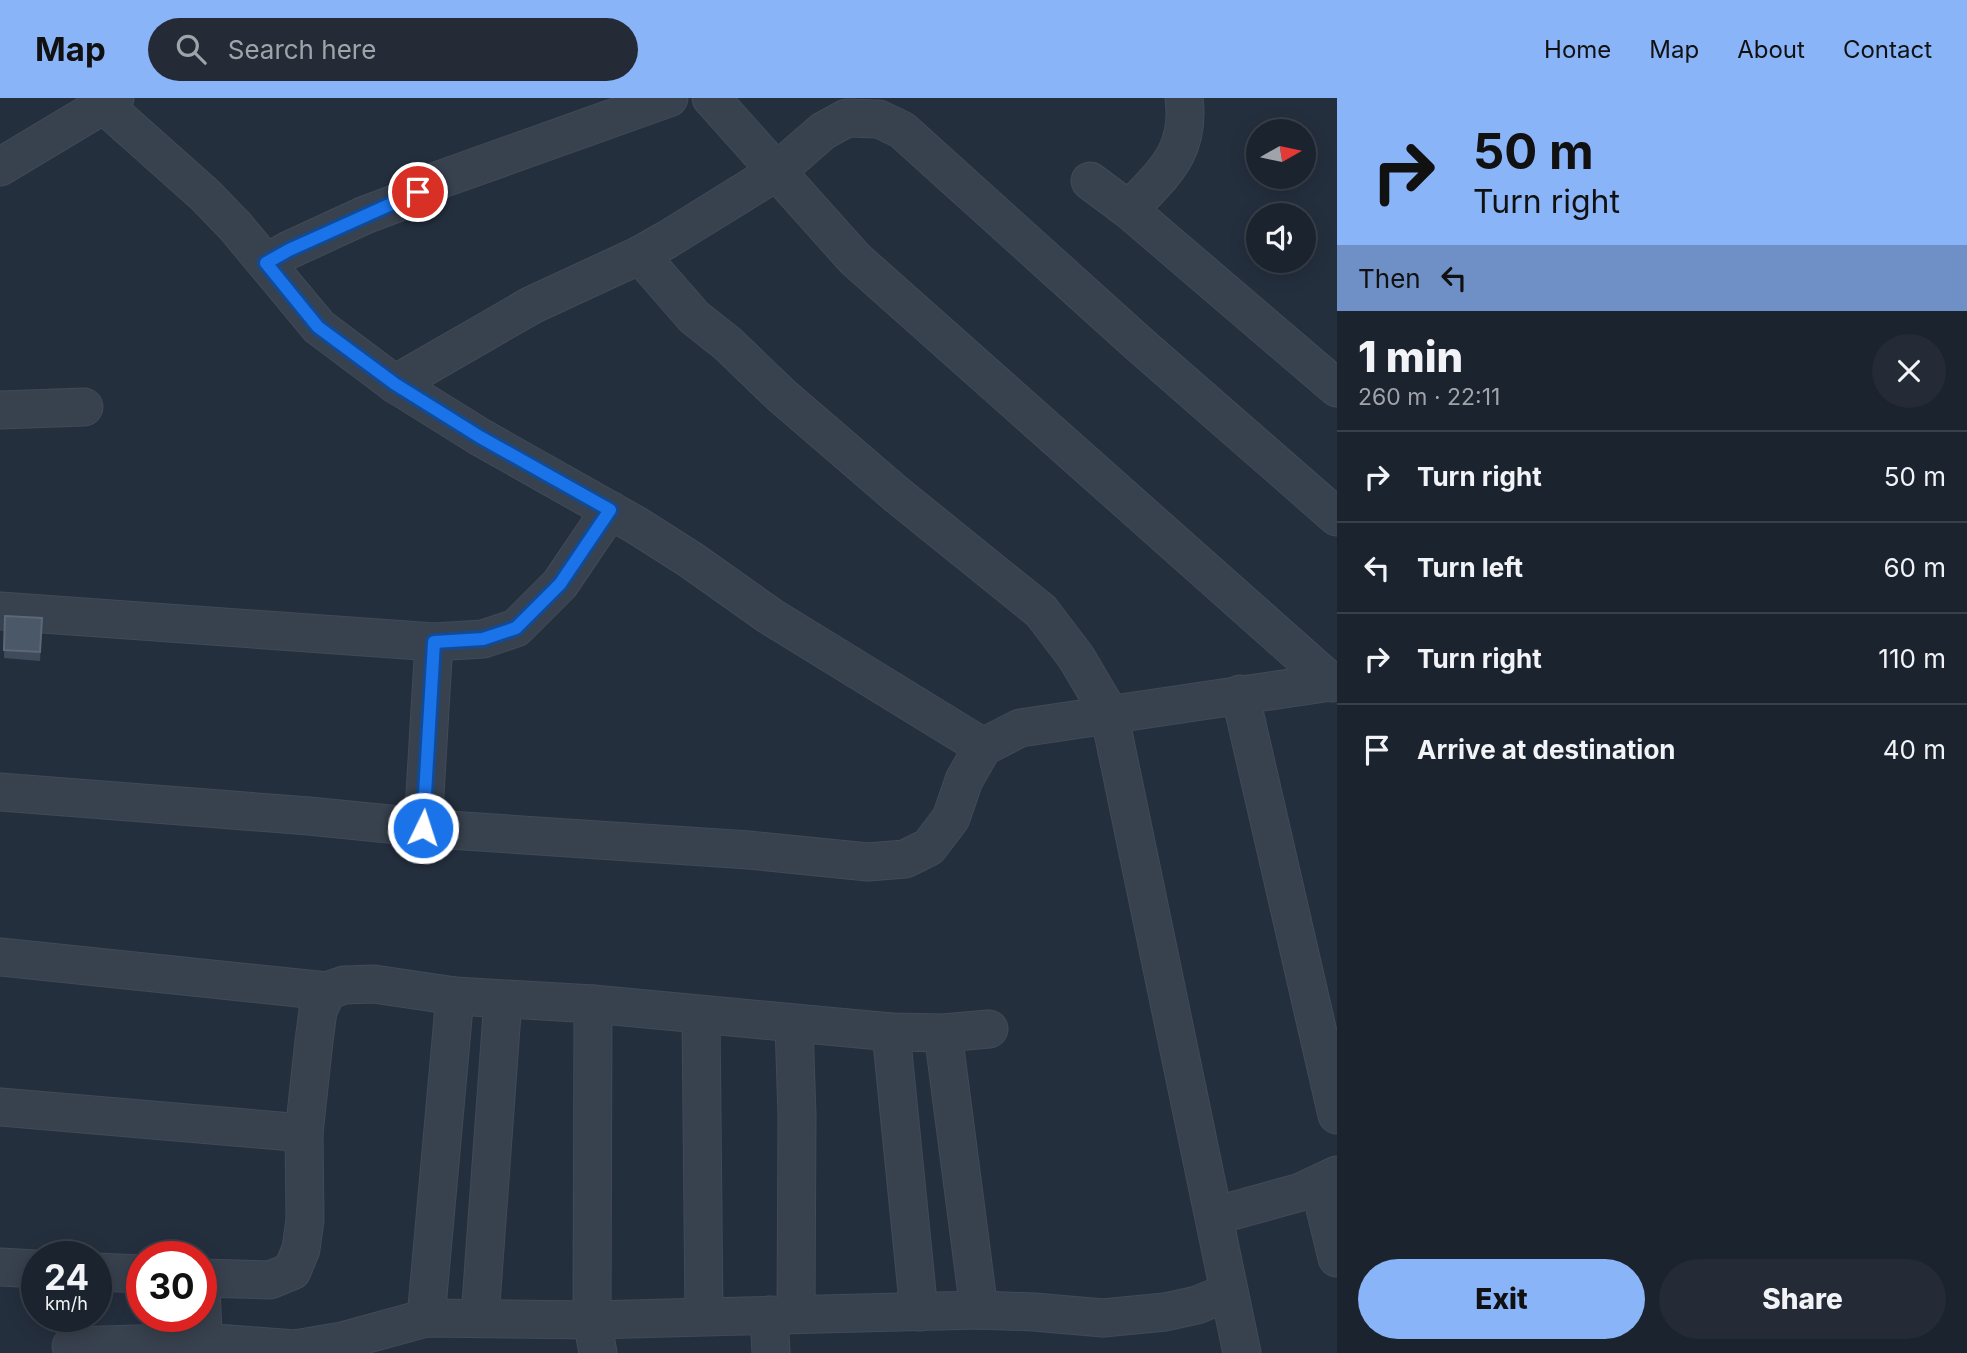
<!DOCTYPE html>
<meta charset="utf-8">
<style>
:root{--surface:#1b232e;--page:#242b36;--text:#f1f3f6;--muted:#a0a4aa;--line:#39404a;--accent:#8ab4f8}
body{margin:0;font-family:Inter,sans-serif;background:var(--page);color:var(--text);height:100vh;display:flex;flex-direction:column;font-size:26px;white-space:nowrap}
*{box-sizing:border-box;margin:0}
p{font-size:23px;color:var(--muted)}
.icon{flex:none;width:38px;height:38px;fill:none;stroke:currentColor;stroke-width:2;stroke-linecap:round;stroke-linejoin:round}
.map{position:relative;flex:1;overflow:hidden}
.panel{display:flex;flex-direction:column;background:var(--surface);width:630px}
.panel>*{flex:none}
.guide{background:#8ab4f8;color:#111;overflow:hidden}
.needle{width:46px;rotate:81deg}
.controls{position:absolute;left:1246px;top:21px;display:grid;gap:14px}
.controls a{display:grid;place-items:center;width:70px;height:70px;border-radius:50%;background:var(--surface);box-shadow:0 4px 18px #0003,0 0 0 2px var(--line);font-size:35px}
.speed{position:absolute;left:21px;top:1143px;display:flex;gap:14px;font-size:35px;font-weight:700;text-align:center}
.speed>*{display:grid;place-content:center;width:91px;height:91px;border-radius:50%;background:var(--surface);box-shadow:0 4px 18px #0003,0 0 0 2px var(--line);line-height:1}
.speed small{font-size:18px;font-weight:400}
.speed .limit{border:10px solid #d22;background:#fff;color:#111}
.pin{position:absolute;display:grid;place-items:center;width:60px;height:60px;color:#fff;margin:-30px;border:4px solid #fff;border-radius:50%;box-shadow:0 2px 7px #0007}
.me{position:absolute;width:77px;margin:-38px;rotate:4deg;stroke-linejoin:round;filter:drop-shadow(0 0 5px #0008)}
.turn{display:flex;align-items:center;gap:24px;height:147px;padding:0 21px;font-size:32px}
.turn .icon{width:91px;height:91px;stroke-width:2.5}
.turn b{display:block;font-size:49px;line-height:60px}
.then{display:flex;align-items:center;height:66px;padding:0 21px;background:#0003;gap:14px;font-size:26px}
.round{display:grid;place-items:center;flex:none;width:74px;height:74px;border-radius:37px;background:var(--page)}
.head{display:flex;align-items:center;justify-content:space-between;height:119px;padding:0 21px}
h1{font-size:42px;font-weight:800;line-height:52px}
.cta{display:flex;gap:14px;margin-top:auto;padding:14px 21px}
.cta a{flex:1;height:80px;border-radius:42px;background:var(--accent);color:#111;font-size:28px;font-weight:800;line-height:80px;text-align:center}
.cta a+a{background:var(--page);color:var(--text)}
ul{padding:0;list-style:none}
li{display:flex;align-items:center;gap:21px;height:91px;padding:0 21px;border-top:2px solid var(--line)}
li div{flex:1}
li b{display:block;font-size:26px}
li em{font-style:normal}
header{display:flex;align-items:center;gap:42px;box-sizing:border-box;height:98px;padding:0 35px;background:var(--accent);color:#111}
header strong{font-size:33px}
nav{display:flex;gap:38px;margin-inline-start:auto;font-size:24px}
.search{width:490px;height:63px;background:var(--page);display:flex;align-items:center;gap:18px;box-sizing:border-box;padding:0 24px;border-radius:38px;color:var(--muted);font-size:26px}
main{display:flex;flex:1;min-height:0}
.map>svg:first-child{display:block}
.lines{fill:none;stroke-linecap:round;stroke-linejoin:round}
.minor-casing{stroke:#414a57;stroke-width:39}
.minor{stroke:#38414e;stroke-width:37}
.wall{fill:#3f4b5c}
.building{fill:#4b5868;stroke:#5c6777;stroke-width:2}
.route-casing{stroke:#114b97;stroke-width:18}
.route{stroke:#1a73e8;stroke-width:12}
</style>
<header>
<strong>Map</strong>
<div class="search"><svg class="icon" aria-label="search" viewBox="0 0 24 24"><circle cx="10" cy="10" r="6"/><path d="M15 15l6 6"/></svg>Search here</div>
<nav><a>Home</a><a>Map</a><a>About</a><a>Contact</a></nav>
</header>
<main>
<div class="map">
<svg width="1337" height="1255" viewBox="0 0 1337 1255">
<rect width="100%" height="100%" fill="#242f3e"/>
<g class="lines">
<defs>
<g id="minor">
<polyline points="96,0 205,97 235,128 319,229 395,286 480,339 636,427 691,462 770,518 983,649"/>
<polyline points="711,0 855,161 1332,585"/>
<polyline points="0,69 115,0"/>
<polyline points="1090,83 1129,112 1337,290"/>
<path d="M1129 112C1163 75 1191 55 1184 0"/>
<polyline points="640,157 694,219 728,246 781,297 896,396 1041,513 1076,559 1109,615 1242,1255"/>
<polyline points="266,165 289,152 365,117 397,105 439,82 669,0"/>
<polyline points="395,286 532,207 640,157 668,141 776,74 823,33 847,20 879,21 902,32 1139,246 1337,419"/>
<polyline points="0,312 84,309"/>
<polyline points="0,513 434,544 483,541 516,530 560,486 610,412"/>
<polyline points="1240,596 1337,1017"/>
<polyline points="0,694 309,718 449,732 749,752 868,764 905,761 929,749 951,720 964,682 983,649 1020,630 1337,583"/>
<polyline points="423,730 434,544"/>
<polyline points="0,859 327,893"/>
<polyline points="593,906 592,1222 598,1255"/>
<polyline points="701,917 704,1218"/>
<polyline points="794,926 797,1018 796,1216"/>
<polyline points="891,934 919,1214"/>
<polyline points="943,935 979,1212"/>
<polyline points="0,1009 304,1035"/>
<polyline points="1319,1086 1337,1160"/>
<polyline points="1214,1118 1301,1094 1337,1077"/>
<polyline points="0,1169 37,1171"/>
<polyline points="96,1174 142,1176"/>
<polyline points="201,1180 270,1182 292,1173 301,1151 305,1122 304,1035 314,943 318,913 327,893 344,887 374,886 455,898 593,906 891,934 943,935 989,931"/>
<polyline points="201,1190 204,1255"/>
<polyline points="769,1217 771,1255"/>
<polyline points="480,1219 503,902"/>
<polyline points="426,1220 455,898"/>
<polyline points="71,1248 203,1244 295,1251 342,1243 426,1220 592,1222 979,1212 1034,1214 1103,1220 1165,1214 1197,1207 1229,1194"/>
</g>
</defs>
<!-- minor casing -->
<use href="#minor" class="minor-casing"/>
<!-- minor -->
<use href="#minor" class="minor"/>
</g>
<!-- wall -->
<polygon class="wall" points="5,518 42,528 40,563 4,560"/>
<!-- building -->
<polygon class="building" points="5,518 42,520 40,554 4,552"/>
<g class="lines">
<defs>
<polyline id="route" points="418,94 289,152 266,165 318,229 395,286 480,339 610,412 560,486 516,530 483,541 434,544 423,730"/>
</defs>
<!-- route casing -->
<use href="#route" class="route-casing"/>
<!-- route -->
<use href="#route" class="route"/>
</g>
</svg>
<div class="controls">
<a><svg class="needle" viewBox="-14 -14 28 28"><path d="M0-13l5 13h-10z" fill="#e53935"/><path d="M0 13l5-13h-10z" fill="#a0a4aa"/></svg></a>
<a><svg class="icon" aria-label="sound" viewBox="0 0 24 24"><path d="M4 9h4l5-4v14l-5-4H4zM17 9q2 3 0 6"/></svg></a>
</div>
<div class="speed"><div>24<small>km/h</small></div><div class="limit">30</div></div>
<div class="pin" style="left:418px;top:94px;background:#d93025"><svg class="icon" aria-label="arrive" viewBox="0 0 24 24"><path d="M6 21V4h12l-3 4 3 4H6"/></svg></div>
<svg class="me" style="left:423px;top:730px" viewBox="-20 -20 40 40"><circle r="17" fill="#1a73e8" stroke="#fff" stroke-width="3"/><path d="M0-11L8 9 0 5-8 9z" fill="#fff"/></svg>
</div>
<section class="panel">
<div class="guide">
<div class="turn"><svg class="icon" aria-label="right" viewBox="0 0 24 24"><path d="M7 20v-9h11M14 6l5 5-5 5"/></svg><div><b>50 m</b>Turn right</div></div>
<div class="then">Then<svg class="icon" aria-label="left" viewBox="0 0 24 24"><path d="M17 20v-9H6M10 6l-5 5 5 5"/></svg></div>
</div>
<div class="head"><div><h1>1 min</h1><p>260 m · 22:11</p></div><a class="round"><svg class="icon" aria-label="close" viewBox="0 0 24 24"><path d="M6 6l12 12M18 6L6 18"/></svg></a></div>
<ul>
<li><svg class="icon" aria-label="right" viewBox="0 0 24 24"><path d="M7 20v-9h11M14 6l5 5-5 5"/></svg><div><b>Turn right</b></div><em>50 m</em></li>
<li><svg class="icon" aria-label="left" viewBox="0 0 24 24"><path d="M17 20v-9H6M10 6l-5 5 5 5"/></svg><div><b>Turn left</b></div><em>60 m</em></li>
<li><svg class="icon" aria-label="right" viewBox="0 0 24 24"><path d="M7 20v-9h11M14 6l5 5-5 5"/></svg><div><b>Turn right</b></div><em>110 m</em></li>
<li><svg class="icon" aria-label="arrive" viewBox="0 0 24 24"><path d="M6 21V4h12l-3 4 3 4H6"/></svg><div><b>Arrive at destination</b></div><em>40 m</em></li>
</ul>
<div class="cta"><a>Exit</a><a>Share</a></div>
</section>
</main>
